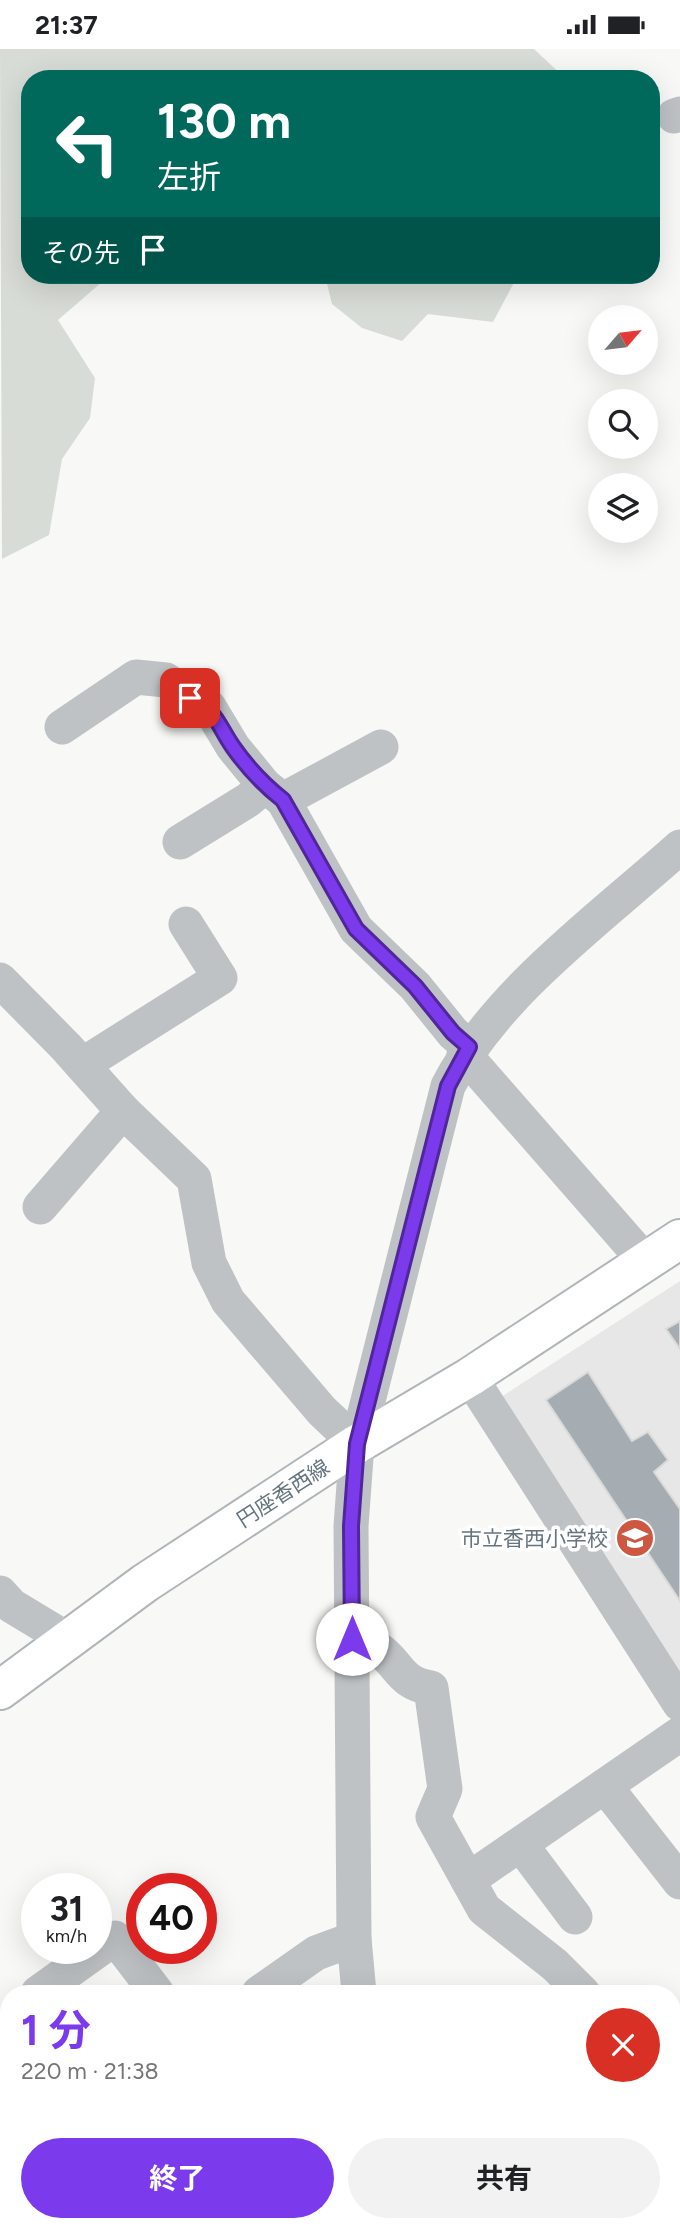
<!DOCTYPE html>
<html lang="ja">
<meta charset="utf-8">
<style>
:root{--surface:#fff;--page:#f2f2f2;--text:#202124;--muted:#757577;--accent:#7c3aed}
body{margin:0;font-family:Figtree,"Noto Sans JP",sans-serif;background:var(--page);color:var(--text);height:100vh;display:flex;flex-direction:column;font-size:26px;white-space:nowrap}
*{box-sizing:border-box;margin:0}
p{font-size:23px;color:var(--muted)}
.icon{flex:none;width:38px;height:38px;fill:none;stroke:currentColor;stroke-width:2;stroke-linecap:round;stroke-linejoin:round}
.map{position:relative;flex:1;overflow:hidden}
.details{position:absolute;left:0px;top:1936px;width:681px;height:247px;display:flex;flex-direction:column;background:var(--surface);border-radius:28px 28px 0 0;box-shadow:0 7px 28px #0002}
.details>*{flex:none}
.guide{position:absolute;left:21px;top:21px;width:639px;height:214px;border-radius:28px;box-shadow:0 7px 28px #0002;background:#00695c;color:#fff;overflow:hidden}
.needle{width:46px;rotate:62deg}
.fabs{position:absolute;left:588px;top:256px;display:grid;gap:14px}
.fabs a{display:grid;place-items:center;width:70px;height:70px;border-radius:50%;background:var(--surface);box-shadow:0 7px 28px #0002;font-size:35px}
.speed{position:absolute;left:21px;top:1824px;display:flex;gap:14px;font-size:35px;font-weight:700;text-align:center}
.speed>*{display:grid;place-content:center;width:91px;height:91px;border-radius:50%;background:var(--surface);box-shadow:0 7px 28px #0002;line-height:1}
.speed small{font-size:18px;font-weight:400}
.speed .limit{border:10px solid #d22;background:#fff;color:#111}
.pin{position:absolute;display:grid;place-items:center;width:60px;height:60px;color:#fff;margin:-30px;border-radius:14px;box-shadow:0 4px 10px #0006}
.me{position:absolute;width:77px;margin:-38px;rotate:0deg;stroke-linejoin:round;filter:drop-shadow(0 0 5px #0008)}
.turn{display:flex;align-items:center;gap:24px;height:147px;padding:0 21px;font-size:32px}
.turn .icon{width:91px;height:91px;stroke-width:2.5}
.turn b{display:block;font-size:49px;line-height:60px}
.then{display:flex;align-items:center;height:66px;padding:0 21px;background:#0003;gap:14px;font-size:26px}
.round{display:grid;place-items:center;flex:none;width:74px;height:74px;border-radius:37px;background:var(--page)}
.headline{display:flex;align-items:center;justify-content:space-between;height:119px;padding:0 21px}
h1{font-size:42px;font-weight:700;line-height:52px;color:var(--accent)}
.cta{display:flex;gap:14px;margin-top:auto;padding:14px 21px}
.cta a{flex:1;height:80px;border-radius:42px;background:var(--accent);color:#fff;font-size:28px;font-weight:700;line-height:80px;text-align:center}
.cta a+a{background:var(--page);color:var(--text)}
.status{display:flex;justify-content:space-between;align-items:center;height:49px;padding:0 35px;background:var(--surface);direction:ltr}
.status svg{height:19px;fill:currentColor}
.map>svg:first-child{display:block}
.built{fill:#e6e7e6}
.green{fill:#d8dcd6}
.building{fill:#a6adb2;stroke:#dadad8;stroke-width:2}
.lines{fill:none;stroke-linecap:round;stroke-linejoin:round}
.major-casing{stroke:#b0b5b8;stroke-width:42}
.minor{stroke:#bec2c5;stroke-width:35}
.major{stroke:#fff;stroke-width:38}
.route-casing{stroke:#51269a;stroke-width:18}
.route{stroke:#7c3aed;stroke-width:12}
.labels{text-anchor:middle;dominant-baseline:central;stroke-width:7;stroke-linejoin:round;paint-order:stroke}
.street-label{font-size:21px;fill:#66757d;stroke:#fff}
.poi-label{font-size:21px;fill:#66757d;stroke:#fff;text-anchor:end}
</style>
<div class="status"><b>21:37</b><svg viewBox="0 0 49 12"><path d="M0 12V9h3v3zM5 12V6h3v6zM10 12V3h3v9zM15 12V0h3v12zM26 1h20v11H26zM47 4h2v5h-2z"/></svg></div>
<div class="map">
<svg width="680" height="2181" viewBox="0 0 680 2181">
<rect width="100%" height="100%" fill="#f8f8f6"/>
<!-- built -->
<polygon class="built" points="680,1232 680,1629 501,1348"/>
<!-- green -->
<g class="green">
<polygon points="0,0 534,0 566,30 30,30 30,226 110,226 58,271 95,329 90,369 62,410 49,486 2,510"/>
<polygon points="325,226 518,226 493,273 428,265 402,292 362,279 332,255"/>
</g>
<!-- building -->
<g class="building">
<polygon points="680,1272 680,1300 666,1280"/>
<polygon points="588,1323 632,1392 648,1383 668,1411 654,1423 680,1460 680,1552 546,1351"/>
</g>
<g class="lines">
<defs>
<polyline id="major" points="0,1641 145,1534 357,1395 470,1328 680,1190"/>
</defs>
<!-- major casing -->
<use href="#major" class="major-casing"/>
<!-- minor -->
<g class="minor">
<polyline points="674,67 680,65"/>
<polyline points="62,678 136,628 166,631 209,658 233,698 265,737 283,751 356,880 415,937 453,984 469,998"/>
<polyline points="283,751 381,698"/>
<polyline points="180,793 248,751 265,737"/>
<polyline points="0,931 66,998 123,1062 194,1130 209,1214 228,1252 322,1362 357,1395"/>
<polyline points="464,1005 646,1213"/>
<polyline points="82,1016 220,929 186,875"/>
<polyline points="40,1158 123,1062"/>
<polyline points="470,1328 680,1655"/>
<polyline points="0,1544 12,1557 70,1592"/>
<path d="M352 1590C359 1593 371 1595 378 1600 400 1615 399 1634 431 1639L445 1740 433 1768 484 1860 555 1916 583 1944"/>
<polyline points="605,1737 680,1833"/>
<polyline points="521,1796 575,1868"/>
<polyline points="468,1831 680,1685"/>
<polyline points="38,1944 115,1889 157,1944"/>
<polyline points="259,1944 316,1904 354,1890"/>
<path d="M359 1944 354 1890 351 1477 357 1395 448 1037C496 944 602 868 680 798"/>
<polyline points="0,2068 9,2077"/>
<polyline points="672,2074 680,2068"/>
<polyline points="73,2174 76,2181"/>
<polyline points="379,2174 380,2181"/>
<polyline points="611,2181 618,2174"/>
</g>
<!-- major -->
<use href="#major" class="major"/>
</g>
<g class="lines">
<defs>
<path id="route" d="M190 649C218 663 217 675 233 698 247 718 264 736 283 751L356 880 415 937 453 984 469 998 448 1037 357 1395 351 1477 352 1590"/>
</defs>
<!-- route casing -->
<use href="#route" class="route-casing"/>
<!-- route -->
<use href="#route" class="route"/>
</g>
<!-- icons -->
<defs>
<symbol id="school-disc" viewBox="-11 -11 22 22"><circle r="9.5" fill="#cd5741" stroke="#fff"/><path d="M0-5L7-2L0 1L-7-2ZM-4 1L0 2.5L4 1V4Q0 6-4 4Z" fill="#fff"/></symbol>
</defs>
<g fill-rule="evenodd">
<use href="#school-disc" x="613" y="1467" width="44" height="44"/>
</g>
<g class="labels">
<!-- street labels -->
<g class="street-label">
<text transform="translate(283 1444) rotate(-33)">円座香西線</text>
</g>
<!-- poi labels -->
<g class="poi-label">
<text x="608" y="1489">市立香西小学校</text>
</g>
</g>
</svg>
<div class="fabs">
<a><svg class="needle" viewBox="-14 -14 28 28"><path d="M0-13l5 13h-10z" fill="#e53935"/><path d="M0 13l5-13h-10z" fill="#757577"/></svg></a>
<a><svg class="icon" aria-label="search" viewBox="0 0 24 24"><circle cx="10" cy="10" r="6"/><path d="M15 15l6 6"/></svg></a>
<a><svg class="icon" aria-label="layers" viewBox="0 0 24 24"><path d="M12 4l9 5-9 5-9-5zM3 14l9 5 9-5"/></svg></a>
</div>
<div class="speed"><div>31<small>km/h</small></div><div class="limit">40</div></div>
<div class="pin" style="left:190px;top:649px;background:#d93025"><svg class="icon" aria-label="arrive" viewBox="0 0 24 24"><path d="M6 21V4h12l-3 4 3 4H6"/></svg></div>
<svg class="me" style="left:352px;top:1590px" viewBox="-20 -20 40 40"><circle r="19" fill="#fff"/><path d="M0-13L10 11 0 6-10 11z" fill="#7c3aed"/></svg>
<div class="guide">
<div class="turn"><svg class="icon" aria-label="left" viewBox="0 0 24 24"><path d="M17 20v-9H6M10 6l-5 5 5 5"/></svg><div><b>130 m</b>左折</div></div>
<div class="then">その先<svg class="icon" aria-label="arrive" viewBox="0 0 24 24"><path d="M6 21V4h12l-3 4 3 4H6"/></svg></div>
</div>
<section class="details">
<div class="headline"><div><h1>1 分</h1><p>220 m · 21:38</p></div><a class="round" style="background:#d93025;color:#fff"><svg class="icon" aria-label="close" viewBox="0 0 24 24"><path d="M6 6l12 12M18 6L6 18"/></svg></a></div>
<div class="cta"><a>終了</a><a>共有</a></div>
</section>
</div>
